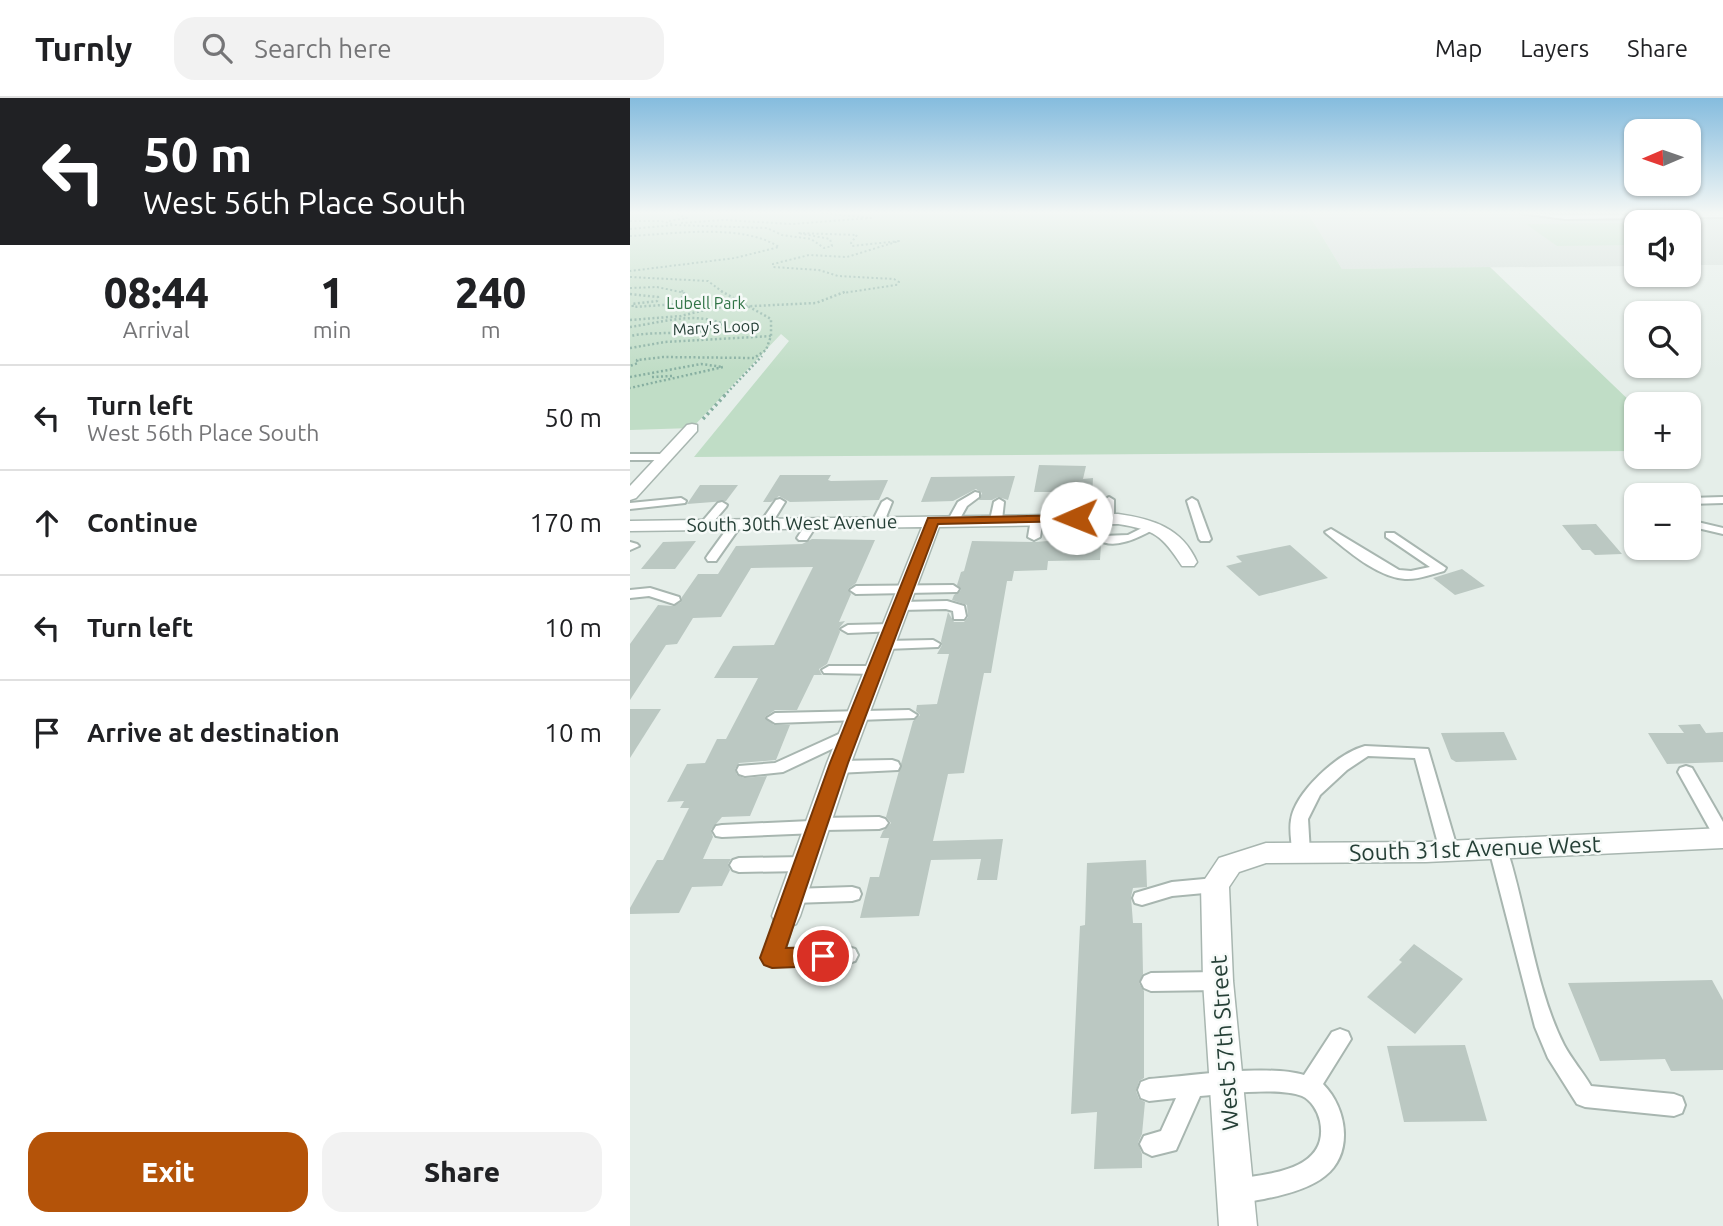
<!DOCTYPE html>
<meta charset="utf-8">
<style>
:root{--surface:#fff;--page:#f2f2f2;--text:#202124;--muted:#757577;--line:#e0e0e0;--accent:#b45309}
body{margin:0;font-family:Ubuntu,sans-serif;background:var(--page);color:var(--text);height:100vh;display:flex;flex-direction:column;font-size:26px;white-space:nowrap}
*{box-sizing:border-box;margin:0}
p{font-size:23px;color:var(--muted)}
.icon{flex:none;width:38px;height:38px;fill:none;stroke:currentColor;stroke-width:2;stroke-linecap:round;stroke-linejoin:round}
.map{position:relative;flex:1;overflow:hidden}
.details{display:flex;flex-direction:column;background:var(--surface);width:630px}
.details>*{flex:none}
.banner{background:#202124;color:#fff;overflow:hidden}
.needle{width:46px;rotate:268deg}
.tools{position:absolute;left:994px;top:21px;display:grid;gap:14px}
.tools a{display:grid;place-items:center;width:77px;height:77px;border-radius:14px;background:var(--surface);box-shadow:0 2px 5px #0004;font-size:35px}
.pin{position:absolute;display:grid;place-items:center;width:60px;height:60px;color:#fff;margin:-30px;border:4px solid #fff;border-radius:50%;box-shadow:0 2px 7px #0007}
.me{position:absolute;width:77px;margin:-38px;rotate:269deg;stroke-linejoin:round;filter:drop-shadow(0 0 5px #0008)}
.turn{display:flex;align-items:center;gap:24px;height:147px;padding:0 28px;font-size:32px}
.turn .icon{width:91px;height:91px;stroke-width:2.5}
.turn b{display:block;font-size:49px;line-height:60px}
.eta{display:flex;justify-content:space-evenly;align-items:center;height:119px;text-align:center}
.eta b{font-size:42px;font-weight:800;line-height:49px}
.button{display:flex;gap:14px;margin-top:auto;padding:14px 28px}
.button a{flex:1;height:80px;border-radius:21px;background:var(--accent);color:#fff;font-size:28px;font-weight:800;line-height:80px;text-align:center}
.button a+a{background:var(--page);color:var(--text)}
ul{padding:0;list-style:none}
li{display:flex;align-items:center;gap:21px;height:105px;padding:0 28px;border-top:2px solid var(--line)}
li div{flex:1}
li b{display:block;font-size:26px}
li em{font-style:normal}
header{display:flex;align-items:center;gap:42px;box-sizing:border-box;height:98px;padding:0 35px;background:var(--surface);border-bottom:2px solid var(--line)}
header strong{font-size:33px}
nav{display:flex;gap:38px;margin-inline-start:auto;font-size:24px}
.search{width:490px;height:63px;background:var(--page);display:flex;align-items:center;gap:18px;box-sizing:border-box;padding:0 24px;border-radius:21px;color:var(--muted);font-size:26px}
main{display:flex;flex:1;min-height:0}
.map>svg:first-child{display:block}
.built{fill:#d3ddd8}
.green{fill:#c0ddc6}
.building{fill:#bbc8c2}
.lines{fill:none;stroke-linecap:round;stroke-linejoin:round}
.service-casing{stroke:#a8b6b0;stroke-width:4}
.minor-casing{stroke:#a8b6b0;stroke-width:3}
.path-far2{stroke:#87afa1;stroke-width:2;stroke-dasharray:2 2.5;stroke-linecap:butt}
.path-far1{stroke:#87afa1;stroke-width:2.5;stroke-dasharray:2 2.5;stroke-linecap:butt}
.path{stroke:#87afa1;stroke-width:3.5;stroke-dasharray:2.5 3.5;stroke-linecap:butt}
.service{fill:#fff;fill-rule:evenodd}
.minor{fill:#fff;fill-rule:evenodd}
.route{fill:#b45309;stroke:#753606;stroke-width:2}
.labels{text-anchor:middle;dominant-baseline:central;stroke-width:5;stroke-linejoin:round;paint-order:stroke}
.far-park-label{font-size:16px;fill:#317447;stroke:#f6faf8}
.far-street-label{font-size:16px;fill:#253f36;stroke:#f6faf8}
.street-label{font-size:19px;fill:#253f36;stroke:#f6faf8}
.near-street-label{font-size:23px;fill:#253f36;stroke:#f6faf8}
</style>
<header>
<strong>Turnly</strong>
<div class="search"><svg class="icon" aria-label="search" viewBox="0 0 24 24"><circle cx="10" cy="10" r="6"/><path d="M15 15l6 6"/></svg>Search here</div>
<nav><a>Map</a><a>Layers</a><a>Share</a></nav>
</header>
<main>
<section class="details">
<div class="banner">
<div class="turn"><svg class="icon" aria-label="left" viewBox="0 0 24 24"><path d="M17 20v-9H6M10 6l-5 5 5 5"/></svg><div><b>50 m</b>West 56th Place South</div></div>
</div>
<div class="eta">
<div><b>08:44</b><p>Arrival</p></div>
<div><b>1</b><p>min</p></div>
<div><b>240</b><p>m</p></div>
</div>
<ul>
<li><svg class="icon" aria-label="left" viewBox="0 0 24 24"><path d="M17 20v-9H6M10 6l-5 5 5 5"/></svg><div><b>Turn left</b><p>West 56th Place South</p></div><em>50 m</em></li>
<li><svg class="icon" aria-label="ahead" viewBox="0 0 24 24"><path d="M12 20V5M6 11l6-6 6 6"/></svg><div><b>Continue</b></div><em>170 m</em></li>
<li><svg class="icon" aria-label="left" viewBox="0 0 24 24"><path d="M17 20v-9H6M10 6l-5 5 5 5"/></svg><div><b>Turn left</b></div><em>10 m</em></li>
<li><svg class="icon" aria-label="arrive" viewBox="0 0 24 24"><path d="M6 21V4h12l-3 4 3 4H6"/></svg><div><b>Arrive at destination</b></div><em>10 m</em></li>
</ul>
<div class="button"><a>Exit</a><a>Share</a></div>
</section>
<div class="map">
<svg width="1093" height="1128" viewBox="0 0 1093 1128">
<rect width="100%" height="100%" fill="#e5eee9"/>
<!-- built -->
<polygon class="built" points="678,115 1093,115 1093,167 1059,167 1059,124 1006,124 1006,168 712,171"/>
<!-- green -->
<g class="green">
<polygon points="0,115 678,115 712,171 860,169 1006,309 1006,353 64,359 159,243 151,236 62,330 0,332"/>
<polygon points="1006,125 1006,147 927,148 896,126"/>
</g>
<!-- building -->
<g class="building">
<polygon points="409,367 456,368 453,381 463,380 462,400 447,397 440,400 441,394 404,394"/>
<polygon points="150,377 201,377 198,382 201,383 258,382 249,402 160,404 149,398 141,404 133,404"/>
<polygon points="385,378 378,402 368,399 362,402 349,402 352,395 346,391 323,403 291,404 301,379"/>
<polygon points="70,387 108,387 96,403 57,406"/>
<polygon points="966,426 992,456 965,457 960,452 952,452 932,427"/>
<polygon points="470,436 465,440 471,446 470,462 418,463 417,472 384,473 382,483 377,483 361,575 354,575 334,675 318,676 303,743 373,741 367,782 347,782 351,761 301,762 289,818 230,820 240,779 249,779 259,740 250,740 253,733 261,725 256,719 283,623 290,617 286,613 287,607 307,606 319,556 307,556 312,547 311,543 318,514 324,524 334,524 338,519 337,507 322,502 324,497 331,492 327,487 331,474 334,473 342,443 405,444 445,441 445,437"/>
<polygon points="182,441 245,442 226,485 218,491 221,496 209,524 215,523 209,530 210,534 197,566 189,571 192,577 184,577 167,612 145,612 135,619 144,627 160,627 146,662 109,665 105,671 107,677 114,680 137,678 120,718 92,719 81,732 83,739 73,761 101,761 98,766 100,772 92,788 62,789 49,815 0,816 0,810 27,762 33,762 59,710 50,710 54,703 37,704 57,666 75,665 87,641 96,641 128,580 84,580 103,548 144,547 183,469 121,470 91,519 63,520 47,546 36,547 0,602 0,546 28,507 43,508 51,504 52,499 68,476 88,476 106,448 172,446"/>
<polygon points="66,443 45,471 11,471 33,444"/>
<polygon points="660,447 698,480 629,498 596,468 612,464 606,458"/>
<polygon points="832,471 855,488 825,497 803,480"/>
<polygon points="0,611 31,611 0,660"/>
<polygon points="1070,626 1076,635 1093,634 1093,664 1037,666 1018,635 1054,635 1048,627"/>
<polygon points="874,634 887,662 826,664 821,661 811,635"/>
<polygon points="516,762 517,789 503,790 501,799 503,825 512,825 513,876 509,885 514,893 514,980 509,983 506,993 509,1001 515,1004 512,1036 508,1045 512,1056 512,1070 464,1071 467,1014 441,1016 450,828 455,827 457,765"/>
<polygon points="784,846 833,881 785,936 737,899 772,864 769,862"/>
<polygon points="1082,882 1093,902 1093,972 1041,973 1035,961 970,963 938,885"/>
<polygon points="835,947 857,1023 774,1024 757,948"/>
</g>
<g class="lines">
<defs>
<g id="service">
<polygon points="891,115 935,117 1093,115 1093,119 935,121"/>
<polygon points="0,356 36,356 41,359 36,362 0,362"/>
<polygon points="345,394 349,395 349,399 337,408 328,424 320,424 318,422 328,404"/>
<polygon points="448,399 453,402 452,420 446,423 440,420 443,402"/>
<polygon points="479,399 484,402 484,420 478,423 472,420 474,402"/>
<polygon points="1093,399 1093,405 1059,406 1059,400"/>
<polygon points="51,400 56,403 55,405 0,411 0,405"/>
<polygon points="562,400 567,403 581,441 579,443 571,443 569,441 557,403"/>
<polygon points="150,401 155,404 142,425 140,427 132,427 130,425 146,402"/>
<polygon points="257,401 262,404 254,424 248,427 244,426 242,424 252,404"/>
<polygon points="369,401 374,404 372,422 366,425 360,422 364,404"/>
<polygon points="92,404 97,407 96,409 79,429 71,429 71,425 88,405"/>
<polygon points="407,418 413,421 410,439 404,442 398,439 401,421"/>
<polygon points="182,422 188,425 177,442 169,442 167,440 178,423"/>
<polygon points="1059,422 1093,430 1093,436 1059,428"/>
<polygon points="106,423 112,426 86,463 78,463 76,460 78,457 102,424"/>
<path d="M522 425 526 426V430C510 439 484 453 467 441L473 438 498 437Z"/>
<path d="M701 431 769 472 781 473 800 469 756 439V435H764L816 470 814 473C802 476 788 482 775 481 747 479 718 453 697 436L695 434Z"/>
<polygon points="0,444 7,446 9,448 0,452"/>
<polygon points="323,487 329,491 327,494 226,496 220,492 226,488"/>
<polygon points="20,490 49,499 50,502 44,506 19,498 0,500 0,492"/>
<polygon points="317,503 334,508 336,518 334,521 324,521 323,513 316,511 271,512 265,508 271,504"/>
<polygon points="263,526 268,527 270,530 268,533 218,535 211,531 218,527"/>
<polygon points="303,542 310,546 308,549 256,551 249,547 256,543"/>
<polygon points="199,568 246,568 253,572 246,576 194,575 192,572"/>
<polygon points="279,612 287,617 284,620 145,625 137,620 145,615"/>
<polygon points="220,631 225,632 228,636 225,640 153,674 115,678 109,676 107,672 109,668 145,665"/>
<path d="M735 648 798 651 828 753 825 758 819 760 813 758 810 753 785 660 738 658 717 672 690 697 678 721 680 755 677 760 671 762 665 760 662 755C662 745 659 732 661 722 665 694 708 655 735 648Z"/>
<polygon points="262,662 268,664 270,668 268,672 207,675 201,673 199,669 201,665 207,663"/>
<polygon points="1056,668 1062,670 1093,724 1093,746 1087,744 1048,674 1050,670"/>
<polygon points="249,719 255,721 258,725 255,729 249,731 194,732 187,735 92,739 86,738 83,733 86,728 92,727 181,723 188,720"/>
<path d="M868 744 874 746 877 751C897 813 905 890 934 947 942 962 953 974 961 988L1044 996 1052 999 1055 1007 1052 1015 1044 1018 955 1009 947 1006 918 960 905 929 859 751 862 746Z"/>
<polygon points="174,759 180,761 183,766 180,771 174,773 109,774 103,772 100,767 103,762 109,760"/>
<polygon points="585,780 592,782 594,787 592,792 585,794 542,798 512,807 505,805 503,800 505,795 542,784"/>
<polygon points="222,789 229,791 231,796 229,801 222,803 163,805 156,803 154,798 156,793 163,791"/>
<polygon points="156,810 163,813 165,818 155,851 218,849 225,851 228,857 225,863 218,865 142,868 135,866 132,860 147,818 149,813"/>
<polygon points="588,874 595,877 598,883 595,889 588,892 521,893 514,890 511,884 514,878 521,875"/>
<path d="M710 931 718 934 721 941 693 986C717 1010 724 1055 695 1078 679 1091 654 1097 634 1101 621 1103 610 1107 597 1102L594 1093 597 1084 606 1081C640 1076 700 1072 690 1023 688 1013 681 1002 672 998 649 989 595 996 570 998L546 1052 522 1058 514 1054 510 1046 514 1038 531 1033 546 1000 519 1003 511 1000 508 992 511 984 519 981C559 978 637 966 674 977L702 934Z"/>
</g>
<g id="minor">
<polygon points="62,326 67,327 67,333 6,400 0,402 0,388 57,327"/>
<path d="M488 416C523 421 552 430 567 464L564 468H552C532 437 525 432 488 426L309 429 221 665 170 818 166 826 156 830 146 826 142 818 197 665 292 429 0 433V423Z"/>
<polygon points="1093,730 1093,750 796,764 636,765 609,774 599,789 603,883 627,1128 589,1128 573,883 571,787 589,760 636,745 796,744"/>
</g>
</defs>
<!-- service casing -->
<use href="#service" class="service-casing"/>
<!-- minor casing -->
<use href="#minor" class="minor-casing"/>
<!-- path-far2 -->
<g class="path-far2">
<polyline points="0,123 31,123 42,126"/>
<polyline points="39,123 57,120 44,115"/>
<polyline points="51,125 94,122 162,126 241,120 190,115"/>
<polyline points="0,131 44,127 137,130 152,137 181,141 194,150 202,148 200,141 168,135 227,137 221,145 222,148 269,143 217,159 179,157 143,166 143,169 189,172 208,178 264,181 269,184 266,187 213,195"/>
<path d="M0 138C43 136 112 125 149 149L105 160 0 173"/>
<polyline points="0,179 78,183 94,195"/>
<polyline points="0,190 27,189 55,195"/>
</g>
<!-- path-far1 -->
<g class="path-far1">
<polyline points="91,193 141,221 141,238"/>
<polyline points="0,196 28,199 27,203 2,206 3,209 48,206 55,194 51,193"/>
<polyline points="0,222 51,218 82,210 186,205 217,193"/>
<path d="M0 229C29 225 65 213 93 226 71 239 29 232 0 238"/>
<polyline points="0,250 35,244 141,238 136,252 124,260 33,259 7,262 8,265 0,268"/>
<polyline points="0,279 71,266 93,269 0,290"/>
<polyline points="22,279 42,278"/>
<polyline points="94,298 132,258"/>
</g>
<!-- path -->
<polyline class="path" points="73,321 96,296"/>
<!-- service -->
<use href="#service" class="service"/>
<!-- minor -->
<use href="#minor" class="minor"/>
</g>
<!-- sky -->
<linearGradient id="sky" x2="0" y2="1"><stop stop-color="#85bcde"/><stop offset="0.42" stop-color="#f3f7f5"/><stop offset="1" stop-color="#f3f7f5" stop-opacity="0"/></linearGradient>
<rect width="1093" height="273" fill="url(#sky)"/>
<!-- route -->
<polygon class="route" points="446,417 452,420 451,423 308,426 218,665 156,850 193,849 201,852 204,858 201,865 193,868 142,870 134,867 130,860 200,665 298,420"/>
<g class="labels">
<!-- far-park labels -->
<g class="far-park-label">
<text x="76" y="205">Lubell Park</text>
</g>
<!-- far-street labels -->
<g class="far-street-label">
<text transform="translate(86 229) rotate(-3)">Mary's Loop</text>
</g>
<!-- street labels -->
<g class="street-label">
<text transform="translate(162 425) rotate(-1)">South 30th West Avenue</text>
</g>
<!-- near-street labels -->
<g class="near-street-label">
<text transform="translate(845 750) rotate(-2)">South 31st Avenue West</text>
<text transform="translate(594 945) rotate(-94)">West 57th Street</text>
</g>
</g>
</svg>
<div class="tools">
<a><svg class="needle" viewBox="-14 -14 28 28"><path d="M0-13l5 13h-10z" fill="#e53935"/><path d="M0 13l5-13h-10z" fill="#757577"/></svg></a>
<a><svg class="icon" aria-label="sound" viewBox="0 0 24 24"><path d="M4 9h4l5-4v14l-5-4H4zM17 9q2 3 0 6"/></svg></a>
<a><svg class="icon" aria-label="search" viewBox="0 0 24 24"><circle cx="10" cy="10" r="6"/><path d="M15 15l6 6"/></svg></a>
<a>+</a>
<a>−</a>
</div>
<div class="pin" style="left:193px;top:858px;background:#d93025"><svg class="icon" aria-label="arrive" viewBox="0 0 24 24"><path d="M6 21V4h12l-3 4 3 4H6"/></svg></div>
<svg class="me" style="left:446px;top:420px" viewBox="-20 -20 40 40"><circle r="19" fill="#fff"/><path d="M0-13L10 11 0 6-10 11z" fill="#b45309"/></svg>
</div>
</main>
